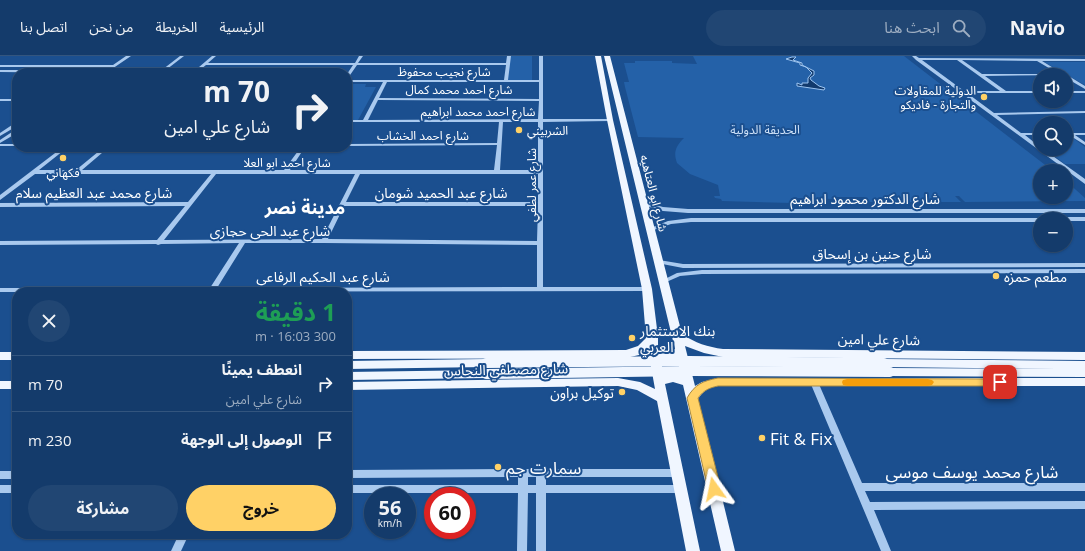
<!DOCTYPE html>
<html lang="ar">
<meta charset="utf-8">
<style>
:root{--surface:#143b6b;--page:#214673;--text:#f1f3f6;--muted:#9dadc1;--line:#33557e;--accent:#ffd166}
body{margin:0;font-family:"Open Sans","Noto Sans Arabic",sans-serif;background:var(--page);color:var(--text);direction:rtl;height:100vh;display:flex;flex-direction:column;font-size:15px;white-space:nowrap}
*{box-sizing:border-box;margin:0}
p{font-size:13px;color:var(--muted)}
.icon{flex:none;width:22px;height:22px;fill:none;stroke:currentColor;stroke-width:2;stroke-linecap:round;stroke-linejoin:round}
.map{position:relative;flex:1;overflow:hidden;direction:ltr}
.details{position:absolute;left:12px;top:231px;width:340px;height:252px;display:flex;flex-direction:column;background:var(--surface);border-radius:16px;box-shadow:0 1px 3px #0004,0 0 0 1px var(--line);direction:rtl}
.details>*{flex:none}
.banner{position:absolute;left:12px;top:12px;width:340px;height:84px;border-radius:16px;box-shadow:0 1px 3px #0004,0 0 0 1px var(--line);direction:rtl;background:#143b6b;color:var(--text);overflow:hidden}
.buttons{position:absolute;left:1033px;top:12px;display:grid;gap:8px}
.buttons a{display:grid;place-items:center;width:40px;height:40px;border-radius:50%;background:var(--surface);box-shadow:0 1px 3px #0004,0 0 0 1px var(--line);font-size:20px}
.speed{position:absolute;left:364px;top:431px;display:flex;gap:8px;font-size:20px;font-weight:700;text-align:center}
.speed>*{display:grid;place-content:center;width:52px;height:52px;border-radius:50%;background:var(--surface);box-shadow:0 1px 3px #0004,0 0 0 1px var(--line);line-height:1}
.speed small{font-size:10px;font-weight:400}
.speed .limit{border:6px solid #d22;background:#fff;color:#111}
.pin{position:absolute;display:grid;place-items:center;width:34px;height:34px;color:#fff;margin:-17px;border-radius:8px;box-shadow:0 2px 6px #0006}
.me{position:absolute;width:44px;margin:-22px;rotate:348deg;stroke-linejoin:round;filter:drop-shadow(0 0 3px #0008)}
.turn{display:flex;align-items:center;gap:14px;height:84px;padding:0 16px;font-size:18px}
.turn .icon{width:52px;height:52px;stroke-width:2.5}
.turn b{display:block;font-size:28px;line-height:34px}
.round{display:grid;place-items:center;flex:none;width:42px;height:42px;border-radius:21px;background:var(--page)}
.summary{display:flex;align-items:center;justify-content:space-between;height:68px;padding:0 16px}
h1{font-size:24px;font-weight:700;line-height:30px;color:#1e9e55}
.button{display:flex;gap:8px;margin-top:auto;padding:8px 16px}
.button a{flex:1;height:46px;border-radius:24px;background:var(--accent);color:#111;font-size:16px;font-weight:700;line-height:46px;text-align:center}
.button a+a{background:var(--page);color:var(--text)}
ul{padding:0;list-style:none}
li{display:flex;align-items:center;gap:12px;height:56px;padding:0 16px;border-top:1px solid var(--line)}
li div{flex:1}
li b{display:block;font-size:15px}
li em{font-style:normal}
header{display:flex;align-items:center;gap:24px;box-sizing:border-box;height:56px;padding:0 20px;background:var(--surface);border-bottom:1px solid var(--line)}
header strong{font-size:19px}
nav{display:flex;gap:22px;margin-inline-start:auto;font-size:14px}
.search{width:280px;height:36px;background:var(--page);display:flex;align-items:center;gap:10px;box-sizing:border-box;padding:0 14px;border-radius:22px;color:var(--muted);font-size:15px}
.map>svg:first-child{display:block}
.green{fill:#2461a8}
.water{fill:#123a6d;stroke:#9cc4f0}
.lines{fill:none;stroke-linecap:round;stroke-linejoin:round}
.minor{fill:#a9c9ee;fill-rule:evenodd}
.major{fill:#f0f6ff;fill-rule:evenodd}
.major-bridge{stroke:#f0f6ff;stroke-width:10}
.route{fill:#ffd166;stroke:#a68842}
.slow{fill:#f59e0b}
.poi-dot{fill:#ffd166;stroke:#1b4f8f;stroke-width:1.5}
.labels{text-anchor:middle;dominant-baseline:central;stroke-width:4;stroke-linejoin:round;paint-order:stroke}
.far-street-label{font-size:12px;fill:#fff;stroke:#1b4f8f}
.far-poi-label{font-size:12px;fill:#fff;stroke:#1b4f8f;text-anchor:end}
.far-park-label{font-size:12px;fill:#cfe3fa;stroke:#1b4f8f}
.street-label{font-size:14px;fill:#fff;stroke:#1b4f8f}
.poi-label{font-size:14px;fill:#fff;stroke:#1b4f8f;text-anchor:start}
.near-poi-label{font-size:17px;fill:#fff;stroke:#1b4f8f;text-anchor:start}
.near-street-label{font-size:17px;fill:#fff;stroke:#1b4f8f}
.district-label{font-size:18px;font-weight:bold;fill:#fff;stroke:#1b4f8f}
</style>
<header>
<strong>Navio</strong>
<div class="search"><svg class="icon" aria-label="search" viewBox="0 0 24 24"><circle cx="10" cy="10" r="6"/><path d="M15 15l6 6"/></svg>ابحث هنا</div>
<nav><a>الرئيسية</a><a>الخريطة</a><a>من نحن</a><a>اتصل بنا</a></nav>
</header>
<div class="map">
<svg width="1085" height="495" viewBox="0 0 1085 495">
<rect width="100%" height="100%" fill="#1b4f8f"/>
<!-- green -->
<g class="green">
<polygon points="509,0 532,0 532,24 507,24"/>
<path d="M693 0H904L1053 115H1040V141H1066V125L1085 142V145L965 146 959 140H955L961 146H870L864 141H835V143L791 142 793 147 722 145 721 143 715 142 714 140H720L718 129 690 118 677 107C673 96 676 90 684 82L638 81 625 31 624 26H629L624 7H635V5H672V7L697 8Z"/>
<polygon points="1044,6 1085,6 1085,29"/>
<polygon points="347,28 366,28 365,31 376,31 358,64 347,64"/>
<polygon points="1066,82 1073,82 1085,91 1085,108 1065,108 1045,93 1066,93"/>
</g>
<!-- water -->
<polygon class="water" points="792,1 796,1 793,4 802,7 802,9 814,15 814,19 810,22 811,24 819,30 825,32 824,34 797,30 797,27 802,29 802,27 808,27 808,22 812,17 806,11 800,9 800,7 786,3"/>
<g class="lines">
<!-- minor -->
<g class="minor">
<polygon points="126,0 131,0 106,17 101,17 109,11 0,11 0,9 113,9"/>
<polygon points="180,0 184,0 162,17 158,17"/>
<path d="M212 0H216L208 7H355L359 0H363L358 7H506L507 0H511L508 24H539V0H543V63H610L612 64 610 65 543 66V231H647L650 233 647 235 0 236V232H210L239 187 161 188 158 189 156 188 0 189V185L157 184 185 150 0 151V147L188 146 211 118H35L0 144V139L63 91H68L39 114H76L104 91H109L82 114H284L301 91H305L290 114H494L497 89 347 90V88L497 87 499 66H347V64H363L383 26H347V24H504L506 9H357L348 22H347V18L353 9H206L196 17H192ZM387 26H539V43L379 42ZM378 44 539 45 538 63 368 64ZM503 66H538V114H500ZM216 118H355L322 183 164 184ZM360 118H538V146H346ZM344 150H538L537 185 328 183ZM245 187H324L537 189V231L217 232Z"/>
<path d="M912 0H916L919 2 1085 3V5H1042L1065 19 985 20 1006 35H1040V37H967L994 57 1085 55V57L997 59 1021 77H1040V79H1025L1040 91V93H1043L1085 123V128L916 4ZM922 4H957L1000 35H964ZM962 4 1037 5 1059 18H982Z"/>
<polygon points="0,14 81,14 90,17 0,16"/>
<polygon points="1065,19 1067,19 1085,30 1085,33 1066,22"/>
<rect x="1066" y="35" width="19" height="2"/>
<rect x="0" y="43" width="17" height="2"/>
<polygon points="15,67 17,67 17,70 0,80 0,77"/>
<polygon points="15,74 17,74 17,77 0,87 0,84"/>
<polygon points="1066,77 1085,77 1085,79 1075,79 1085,86 1085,89 1069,79 1066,79"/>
<rect x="0" y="88" width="17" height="2"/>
<polygon points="645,146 663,151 688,153 1085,153 1085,157 688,157 663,155 643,149 643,147"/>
<polygon points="1066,161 1085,161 1085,165 1066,165 1066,163 1063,163"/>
<polygon points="691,162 1040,162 1042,163 1040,163 1040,166 691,166 671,168 651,175 648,173 668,165"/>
<polygon points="659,204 683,208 1085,207 1085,211 683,212 657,207 656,206"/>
<polygon points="1085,213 1085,217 702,218 680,220 664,227 661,225 677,217 702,214"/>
<polygon points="814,323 817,324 818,326 862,427 1085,427 1085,435 865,435 870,446 1085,445 1085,453 874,454 891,495 881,495 810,326 811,324"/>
<path d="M523 413H677L680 414 682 417 680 420 677 421H546V429H680L683 430 685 433 683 436 680 437H546V495H536V437H528L527 495H517L518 437H347V429H518V421L347 422V414ZM528 421H536V429H528Z"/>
<rect x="0" y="415" width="17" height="8"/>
<rect x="0" y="429" width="17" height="8"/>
<polygon points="179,478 189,478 181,495 171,495"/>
</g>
<!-- major -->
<g class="major">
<path d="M595 0H601L613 64 652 233 658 281V292L667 294 675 293 604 0H610L682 278C695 287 708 291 723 293L1085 296V304L723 301 704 297 685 290 695 330 702 326 718 322H1085V330H718C709 331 703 335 698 343L735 495H721L683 329 673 326 665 328 700 495H686L657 345 637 334 618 330 347 334V326L618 322 640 326 655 333 648 294 639 299 626 302 347 303V295L626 294 638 290 646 282 642 233 607 64ZM660 301 667 302 677 301 681 320 673 318 664 320Z"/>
<rect x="0" y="296" width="17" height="8"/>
<polygon points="486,303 490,304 492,307 490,310 486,311 347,313 347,305"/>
<polygon points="884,303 1085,305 1085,321 890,320 886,319 884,316 886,313 890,312 1059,313 884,311 880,310 878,307 880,304"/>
<polygon points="486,314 490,315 492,318 490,321 486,322 347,324 347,316"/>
<rect x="0" y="325" width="17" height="8"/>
</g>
<!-- major-bridge -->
<g class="major-bridge">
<polyline points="486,307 689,305 884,307"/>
<polyline points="486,318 690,315 890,316"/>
</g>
</g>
<!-- route -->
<path class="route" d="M718 322 1000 323 1004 324 1006 326 1004 329 1000 330H718C709 332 704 334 698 342L721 433 719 437 714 438 710 437 708 433 687 342C695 328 703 325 718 322Z"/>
<!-- slow -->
<polygon class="slow" points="847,323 928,323 932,324 934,326 932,329 928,330 847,330 843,329 842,326 843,324"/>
<!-- markers -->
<g class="poi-dot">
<circle cx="984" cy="41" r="4"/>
<circle cx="519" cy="74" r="4"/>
<circle cx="63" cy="102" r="4"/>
<circle cx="996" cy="220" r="4"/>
<circle cx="632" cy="282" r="4"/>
<circle cx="622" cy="336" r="4"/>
<circle cx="762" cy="382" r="4"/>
<circle cx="498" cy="411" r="4"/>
</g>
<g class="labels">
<!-- far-street labels -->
<g class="far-street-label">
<text x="444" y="15">شارع نجيب محفوظ</text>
<text x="459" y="33">شارع احمد محمد كمال</text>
<text x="478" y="55">شارع احمد محمد ابراهيم</text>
<text x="423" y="79">شارع احمد الخشاب</text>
<text x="287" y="106">شارع احمد ابو العلا</text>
<text transform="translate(531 129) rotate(-90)">شارع عمر لطفي</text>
<text transform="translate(654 137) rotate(76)">شارع ابو العتاهيه</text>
</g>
<!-- far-poi labels -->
<g class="far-poi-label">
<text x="976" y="34">الدولية للمقاولات<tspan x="976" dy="14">والتجارة - فاديكو</tspan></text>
<text x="527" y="74" text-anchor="start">الشربيني</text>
<text x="63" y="116" text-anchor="middle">فكهاني</text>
</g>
<!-- far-park labels -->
<g class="far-park-label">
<text x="765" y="73">الحديقة الدولية</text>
</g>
<!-- street labels -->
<g class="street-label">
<text x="94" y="136">شارع محمد عبد العظيم سلام</text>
<text x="441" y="136">شارع عبد الحميد شومان</text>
<text x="865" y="142">شارع الدكتور محمود ابراهيم</text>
<text x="270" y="174">شارع عبد الحى حجازى</text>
<text x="872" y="197">شارع حنين بن إسحاق</text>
<text x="323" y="220">شارع عبد الحكيم الرفاعي</text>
<text transform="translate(879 283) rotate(1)">شارع علي امين</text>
<text transform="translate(506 313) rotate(-1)">شارع مصطفي النحاس</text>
</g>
<!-- poi labels -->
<g class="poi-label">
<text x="1004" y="220">مطعم حمزه</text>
<text x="640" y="274">بنك الاستثمار<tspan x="640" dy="16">العربي</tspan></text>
<text x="614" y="336" text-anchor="end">توكيل براون</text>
</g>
<!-- near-poi labels -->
<g class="near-poi-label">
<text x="770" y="382">Fit &amp; Fix</text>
<text x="506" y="411">سمارت جم</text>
</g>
<!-- near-street labels -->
<g class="near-street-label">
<text x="972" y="415">شارع محمد يوسف موسى</text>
</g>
<!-- district labels -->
<g class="district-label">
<text x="305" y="151">مدينة نصر</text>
</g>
</g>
</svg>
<div class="buttons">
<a><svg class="icon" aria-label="sound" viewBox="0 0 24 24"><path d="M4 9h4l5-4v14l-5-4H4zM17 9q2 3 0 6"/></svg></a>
<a><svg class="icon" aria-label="search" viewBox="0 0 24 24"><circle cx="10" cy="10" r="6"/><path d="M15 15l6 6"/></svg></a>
<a>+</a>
<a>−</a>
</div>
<div class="speed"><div>56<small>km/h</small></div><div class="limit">60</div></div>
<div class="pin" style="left:1000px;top:326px;background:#d93025"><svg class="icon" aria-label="arrive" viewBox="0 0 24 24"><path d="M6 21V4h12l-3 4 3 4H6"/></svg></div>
<svg class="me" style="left:714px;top:433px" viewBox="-20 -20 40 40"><path d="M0-17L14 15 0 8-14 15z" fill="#ffd166" stroke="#fff" stroke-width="4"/></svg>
<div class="banner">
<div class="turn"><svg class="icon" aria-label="right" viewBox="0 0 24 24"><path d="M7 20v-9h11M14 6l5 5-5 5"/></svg><div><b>70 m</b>شارع علي امين</div></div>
</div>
<section class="details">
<div class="summary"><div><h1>1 دقيقة</h1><p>300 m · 16:03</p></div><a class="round"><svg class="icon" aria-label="close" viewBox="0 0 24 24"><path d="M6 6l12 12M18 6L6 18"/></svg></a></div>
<ul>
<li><svg class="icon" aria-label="right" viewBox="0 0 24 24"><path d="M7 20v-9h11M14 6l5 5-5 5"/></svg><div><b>انعطف يمينًا</b><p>شارع علي امين</p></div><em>70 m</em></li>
<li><svg class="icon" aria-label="arrive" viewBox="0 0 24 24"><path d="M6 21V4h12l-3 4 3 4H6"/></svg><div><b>الوصول إلى الوجهة</b></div><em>230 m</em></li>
</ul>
<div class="button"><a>خروج</a><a>مشاركة</a></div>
</section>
</div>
